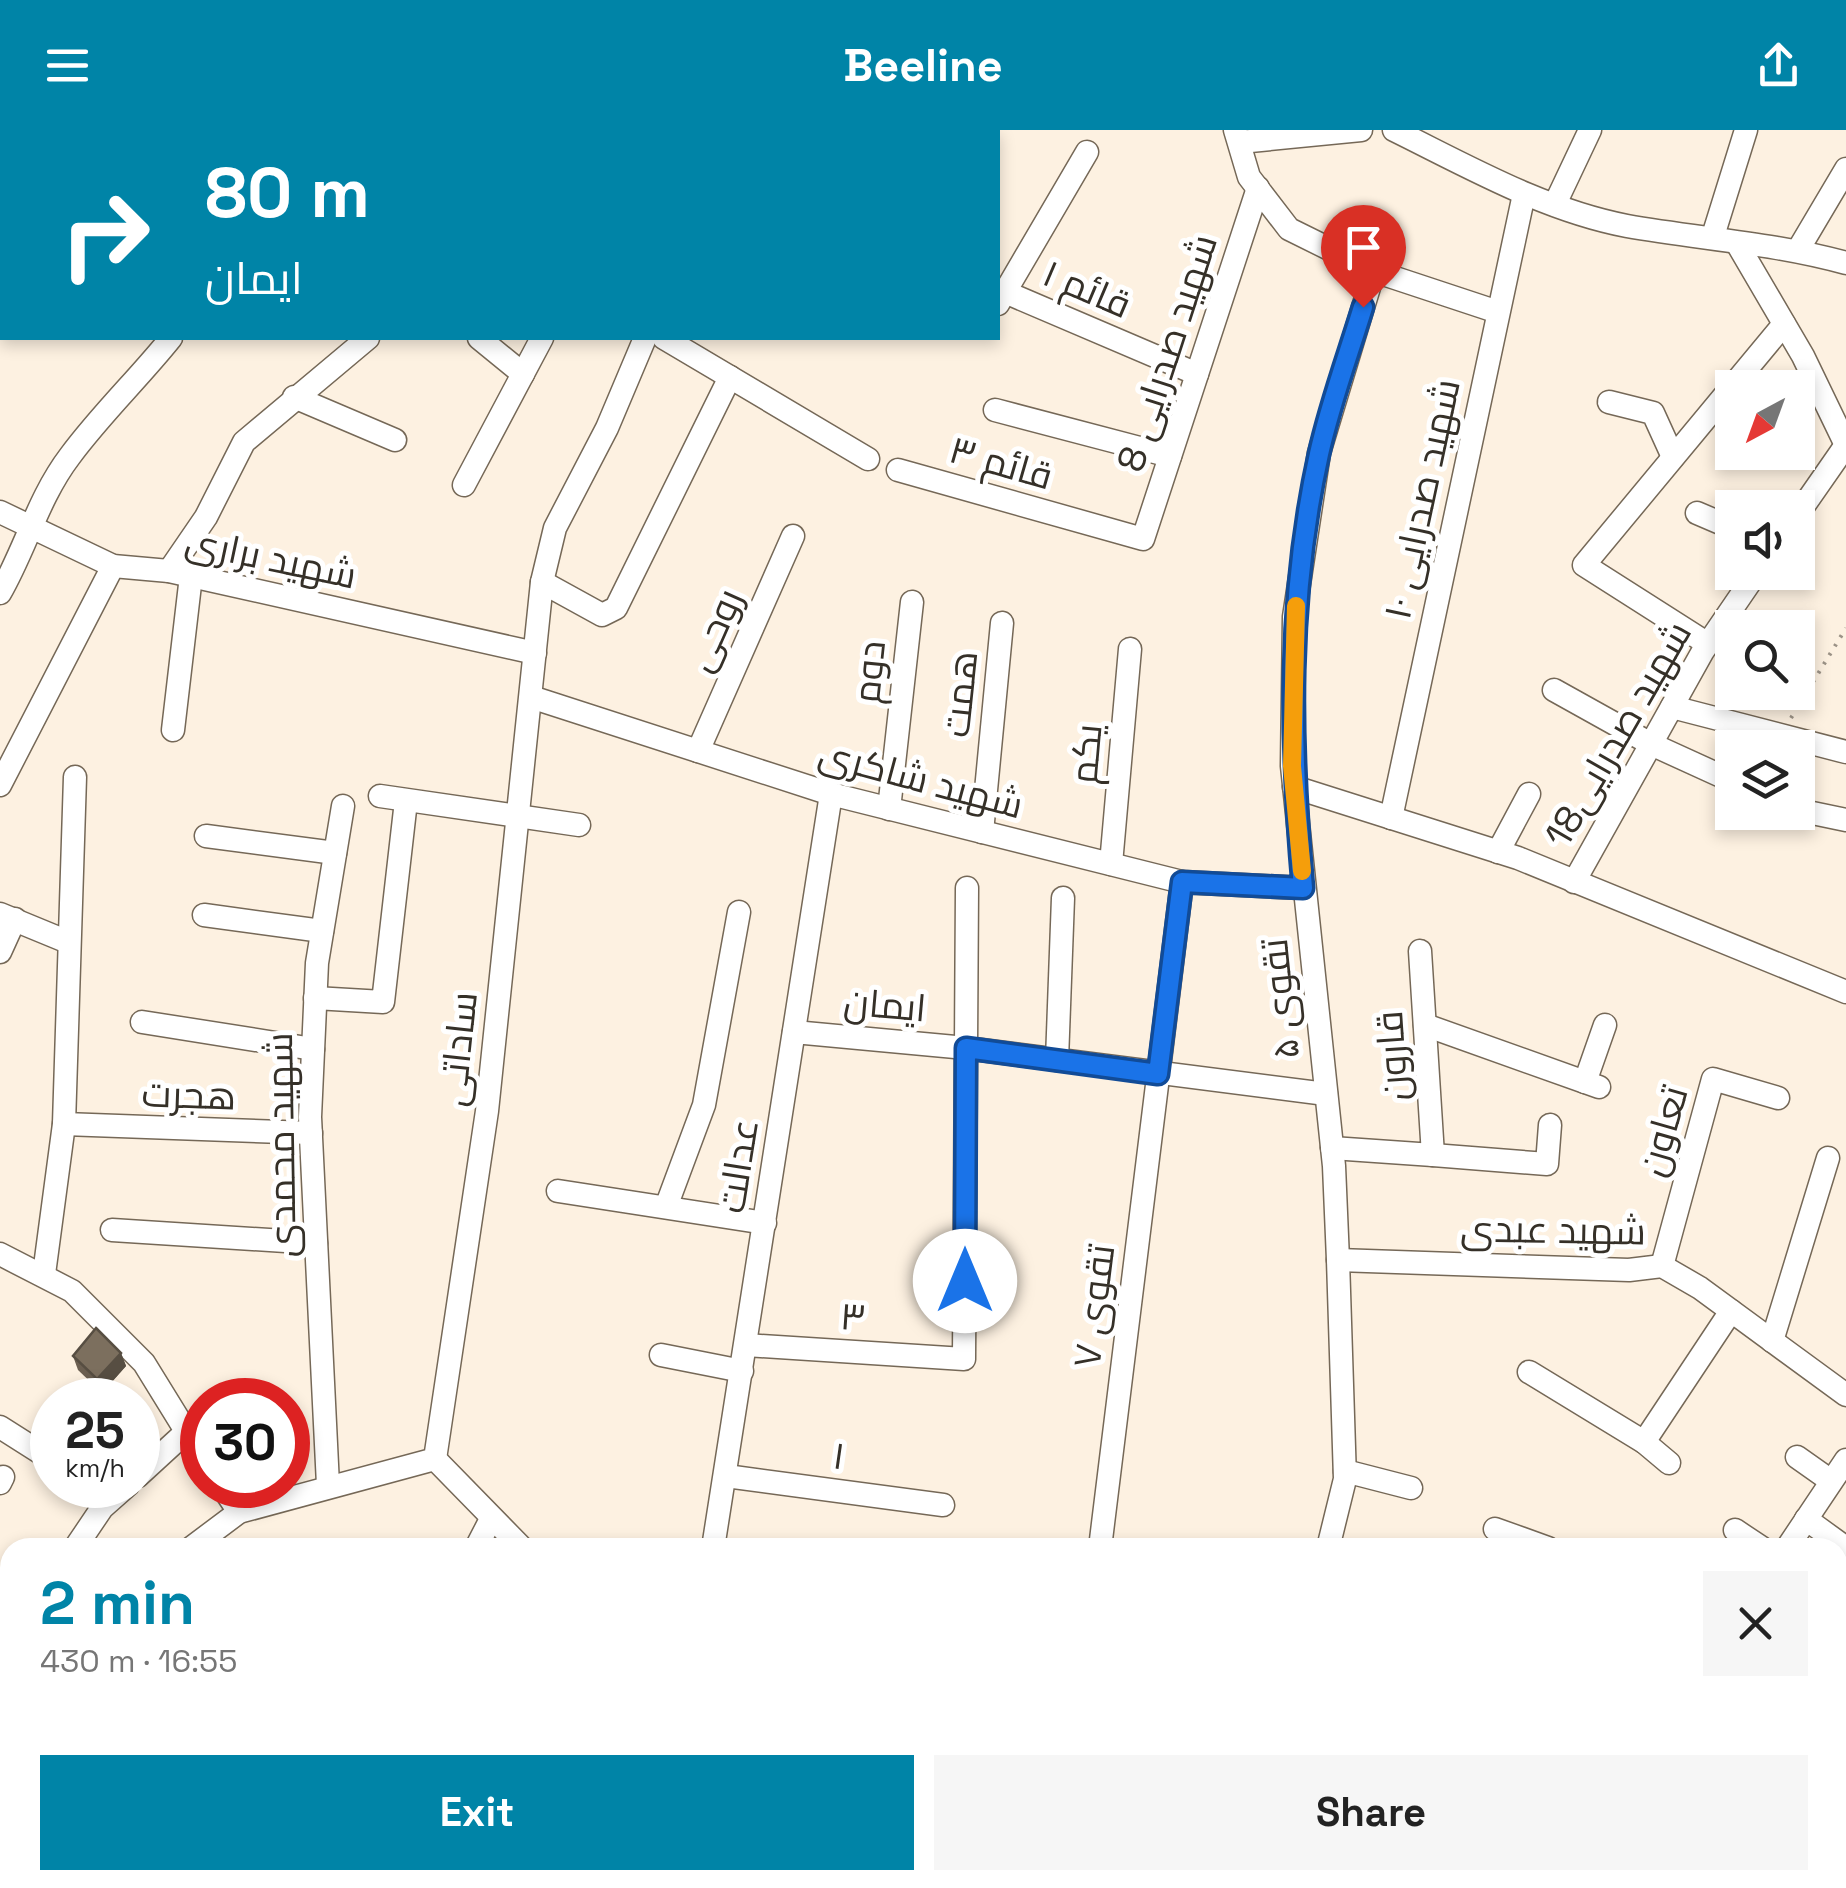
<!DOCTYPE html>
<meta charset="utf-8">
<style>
:root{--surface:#fff;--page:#f6f6f6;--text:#222;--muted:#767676;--accent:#0084a7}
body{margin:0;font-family:"Space Grotesk",Cairo,sans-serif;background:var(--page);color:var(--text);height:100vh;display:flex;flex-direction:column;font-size:38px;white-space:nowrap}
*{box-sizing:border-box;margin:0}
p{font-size:32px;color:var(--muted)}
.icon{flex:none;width:55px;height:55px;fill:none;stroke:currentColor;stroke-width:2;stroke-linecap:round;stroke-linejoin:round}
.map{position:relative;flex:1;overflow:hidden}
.side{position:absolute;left:0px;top:1408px;width:1848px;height:352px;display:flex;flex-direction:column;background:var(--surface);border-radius:30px 30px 0 0;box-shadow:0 5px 15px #0003}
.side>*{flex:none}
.top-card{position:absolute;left:0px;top:0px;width:1000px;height:210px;box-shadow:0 5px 15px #0003;background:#0084a7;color:#fff;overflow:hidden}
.needle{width:65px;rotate:221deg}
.buttons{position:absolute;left:1715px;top:240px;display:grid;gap:20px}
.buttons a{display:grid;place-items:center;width:100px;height:100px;border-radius:0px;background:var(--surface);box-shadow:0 5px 15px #0003;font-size:50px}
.speed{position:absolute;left:30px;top:1248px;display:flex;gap:20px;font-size:50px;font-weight:700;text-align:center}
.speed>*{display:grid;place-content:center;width:130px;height:130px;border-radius:50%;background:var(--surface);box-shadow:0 5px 15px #0003;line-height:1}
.speed small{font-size:25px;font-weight:400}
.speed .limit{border:15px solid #d22;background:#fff;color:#111}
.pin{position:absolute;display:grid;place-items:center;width:85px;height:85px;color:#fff;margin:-102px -42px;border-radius:50% 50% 50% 0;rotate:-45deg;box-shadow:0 0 10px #0007}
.pin .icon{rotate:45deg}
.me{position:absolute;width:110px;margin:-55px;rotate:0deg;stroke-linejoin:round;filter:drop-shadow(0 0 8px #0008)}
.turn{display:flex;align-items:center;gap:35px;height:210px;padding:0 40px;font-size:45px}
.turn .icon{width:130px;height:130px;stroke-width:2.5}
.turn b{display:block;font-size:70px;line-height:85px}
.round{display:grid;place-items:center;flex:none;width:105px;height:105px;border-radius:0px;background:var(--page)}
.overview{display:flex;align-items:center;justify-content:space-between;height:170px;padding:0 40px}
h1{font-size:60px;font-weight:700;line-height:75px;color:var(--accent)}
.primary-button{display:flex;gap:20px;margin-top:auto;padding:20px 40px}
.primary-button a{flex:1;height:115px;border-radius:0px;background:var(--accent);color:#fff;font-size:40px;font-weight:700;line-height:115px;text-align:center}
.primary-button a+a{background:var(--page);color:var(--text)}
header{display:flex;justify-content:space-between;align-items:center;height:130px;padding:0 40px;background:var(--accent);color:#fff;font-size:45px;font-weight:700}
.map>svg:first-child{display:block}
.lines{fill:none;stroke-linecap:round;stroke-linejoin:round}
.minor-casing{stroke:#756857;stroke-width:25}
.path{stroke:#9c9387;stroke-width:4;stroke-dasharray:2.5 8;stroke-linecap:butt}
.minor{stroke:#fff;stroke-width:22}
.wall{fill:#6b5f51}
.shaded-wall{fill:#574e42}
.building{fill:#7c6f5e;stroke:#574e42;stroke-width:2.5}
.route-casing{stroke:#114b97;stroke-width:25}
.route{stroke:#1a73e8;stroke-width:18}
.slow{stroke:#f59e0b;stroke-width:18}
.labels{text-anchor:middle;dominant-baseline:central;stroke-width:10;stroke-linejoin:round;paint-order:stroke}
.street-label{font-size:38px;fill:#353028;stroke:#fff}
</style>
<header><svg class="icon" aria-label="menu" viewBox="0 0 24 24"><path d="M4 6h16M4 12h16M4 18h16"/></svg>Beeline<svg class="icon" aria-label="share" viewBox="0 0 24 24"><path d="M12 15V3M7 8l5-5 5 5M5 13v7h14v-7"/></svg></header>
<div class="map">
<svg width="1846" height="1758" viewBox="0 0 1846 1758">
<rect width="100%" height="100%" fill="#fdf1e1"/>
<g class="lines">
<defs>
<g id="minor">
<polyline points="954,0 957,2"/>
<polyline points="1235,0 1249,47 1289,99 1374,141 1498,182"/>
<path d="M1394 0C1469 37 1544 80 1627 96 1701 109 1774 113 1846 133"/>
<polyline points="342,2 344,0"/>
<polyline points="594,2 597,0"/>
<polyline points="786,2 788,0"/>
<polyline points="1240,12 1361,0"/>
<polyline points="0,38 2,39"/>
<polyline points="1555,74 1590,0"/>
<polyline points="0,75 2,70"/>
<polyline points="1713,106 1746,0"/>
<polyline points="1738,115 1803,226 1846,315"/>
<polyline points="1798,120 1846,39"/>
<polyline points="1005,162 1197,244"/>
<polyline points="998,174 1087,22"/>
<polyline points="479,208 523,244"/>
<polyline points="664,208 868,329"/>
<polyline points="294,267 395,310"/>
<polyline points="1609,272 1653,283 1673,327"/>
<polyline points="995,280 1170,326"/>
<polyline points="898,340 1143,409 1258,58"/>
<polyline points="464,355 542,208"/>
<polyline points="0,382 113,436 169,441 535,523"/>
<polyline points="1697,383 1732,398"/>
<polyline points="1798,384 1846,315"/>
<polyline points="169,441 206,387 244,312 368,208"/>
<polyline points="542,452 602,485 616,478 730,247"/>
<path d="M0 463C26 418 38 368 70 326 101 284 139 248 171 208"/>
<polyline points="1708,514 1584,435 1784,194"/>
<polyline points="1554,560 1651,614 1732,651"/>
<polyline points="531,567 831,664 1182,752 1303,758"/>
<polyline points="1672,577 1846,622"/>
<polyline points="173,600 191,446"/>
<polyline points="698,621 793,406"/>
<polyline points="0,655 113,436"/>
<polyline points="1294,657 1518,728 1846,862"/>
<polyline points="380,666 579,695"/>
<polyline points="889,679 912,472"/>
<polyline points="1798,680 1846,690"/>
<polyline points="1391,688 1524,64"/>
<polyline points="982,702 1002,493"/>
<polyline points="206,706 335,723"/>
<polyline points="1498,722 1529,664"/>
<polyline points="1111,734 1130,519"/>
<polyline points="1574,752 1703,521 1757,442"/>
<polyline points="0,784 68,812"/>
<polyline points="204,785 322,801"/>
<polyline points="0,822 15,789"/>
<polyline points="315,868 383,872 406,671"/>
<polyline points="142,892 313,919"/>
<polyline points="1425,895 1599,957"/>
<polyline points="794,902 966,918 1326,964"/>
<polyline points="1057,930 1063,768"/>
<polyline points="1585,952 1605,895"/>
<polyline points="64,994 311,1003"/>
<polyline points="1332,1018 1433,1025 1420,821"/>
<polyline points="1433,1025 1547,1034 1550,995"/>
<polyline points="558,1061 765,1093"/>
<polyline points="666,1077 704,975 739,782"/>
<polyline points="112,1100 316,1113"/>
<polyline points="0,1124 72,1161 144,1233 202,1327"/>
<polyline points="1338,1130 1629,1140 1662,1136 1700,1158 1846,1265"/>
<polyline points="1662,1136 1713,949 1778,968"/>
<polyline points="44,1144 64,994 75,647"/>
<polyline points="1772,1211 1828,1028"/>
<polyline points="746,1215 964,1229 967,758"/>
<polyline points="661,1225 742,1241"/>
<polyline points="1529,1242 1644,1312 1669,1333"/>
<polyline points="0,1297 52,1330"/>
<polyline points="1644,1312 1731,1181"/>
<polyline points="1797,1327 1831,1351"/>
<polyline points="435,1329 522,1418"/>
<polyline points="1345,1341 1411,1358"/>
<polyline points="138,1346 186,1302"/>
<polyline points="726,1346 943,1375"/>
<polyline points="0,1353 3,1347"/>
<polyline points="221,1355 239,1382"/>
<polyline points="328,1355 310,987 317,833 343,676"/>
<polyline points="1806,1389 1846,1418"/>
<polyline points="1495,1399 1548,1418"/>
<polyline points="1735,1400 1762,1418"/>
<polyline points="75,1418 102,1378 128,1355"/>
<polyline points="191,1418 239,1382 435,1329 487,981 542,452 555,398 607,298 645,208"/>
<polyline points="476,1418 491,1389"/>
<polyline points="713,1418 831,664"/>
<polyline points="1100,1418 1182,752"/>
<polyline points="1328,1418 1345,1349 1338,1130 1334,1036 1292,636 1294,487 1319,323 1374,141"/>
<polyline points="1787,1418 1846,1330"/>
<polyline points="0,1492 10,1499"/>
<polyline points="0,1669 10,1650"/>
<polyline points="410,1750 423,1758"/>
<polyline points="1499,1750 1514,1758"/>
<polyline points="210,1758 212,1750"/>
<polyline points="497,1758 498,1758"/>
<polyline points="602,1758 605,1750"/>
<polyline points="900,1758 901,1750"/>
<polyline points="1017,1758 1020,1750"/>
<polyline points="1187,1758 1190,1750"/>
<polyline points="1709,1758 1713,1750"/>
</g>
</defs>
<!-- minor casing -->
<use href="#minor" class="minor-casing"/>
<!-- path -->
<polyline class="path" points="1791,588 1846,498"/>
<!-- minor -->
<use href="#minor" class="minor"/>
</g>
<!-- wall -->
<polygon class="wall" points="121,1223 126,1236 102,1263 78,1240 73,1226"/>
<!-- shaded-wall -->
<polygon class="shaded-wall" points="121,1223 126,1236 102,1263 97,1249"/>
<!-- building -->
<polygon class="building" points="96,1198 121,1223 97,1249 73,1226"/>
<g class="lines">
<defs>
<path id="route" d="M965 1151 966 918 1158 944 1182 752 1303 758C1290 612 1287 468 1319 324 1330 274 1348 226 1363 177"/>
</defs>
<!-- route casing -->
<use href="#route" class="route-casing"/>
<!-- route -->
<use href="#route" class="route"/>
<!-- slow -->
<polyline class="slow" points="1296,476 1292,636 1302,741"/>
</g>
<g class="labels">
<!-- street labels -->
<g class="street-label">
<text transform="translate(1087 159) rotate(23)">قائم ۱</text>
<text transform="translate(1167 223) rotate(-72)">شهید صدرایی 8</text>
<text transform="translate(1001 333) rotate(16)">قائم ۳</text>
<text transform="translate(1422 369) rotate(-78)">شهید صدرایی ۱۰</text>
<text transform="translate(271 428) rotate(12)">شهید براری</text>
<text transform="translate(714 500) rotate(-66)">روحی</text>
<text transform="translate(869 542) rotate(-84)">دوم</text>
<text transform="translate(960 564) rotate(-84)">همت</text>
<text transform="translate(1618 604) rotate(-60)">شهید صدرایی18</text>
<text transform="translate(1086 624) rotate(-85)">یکم</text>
<text transform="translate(921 649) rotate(15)">شهید شاکری</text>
<text transform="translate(1280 869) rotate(-96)">تقوی ۵</text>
<text transform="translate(885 875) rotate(5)">ایمان</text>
<text transform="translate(458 919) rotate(-84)">ساداتی</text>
<text transform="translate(1392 926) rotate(-94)">قارون</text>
<text transform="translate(189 965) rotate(2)">هجرت</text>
<text transform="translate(1663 1001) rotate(-74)">تعاون</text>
<text transform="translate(281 1015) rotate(-91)">شهید محمدی</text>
<text transform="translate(738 1036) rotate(-81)">عدالت</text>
<text transform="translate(1553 1100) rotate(1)">شهید عبدی</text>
<text transform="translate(1094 1176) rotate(-83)">تقوی ۷</text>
<text transform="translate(853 1187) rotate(4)">۳</text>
<text transform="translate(839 1326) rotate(8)">۱</text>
</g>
</g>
</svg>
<div class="buttons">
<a><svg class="needle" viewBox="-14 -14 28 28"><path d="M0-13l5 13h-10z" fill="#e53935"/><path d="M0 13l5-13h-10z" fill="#767676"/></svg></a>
<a><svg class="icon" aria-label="sound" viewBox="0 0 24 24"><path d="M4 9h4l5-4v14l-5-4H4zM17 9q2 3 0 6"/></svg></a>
<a><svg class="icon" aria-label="search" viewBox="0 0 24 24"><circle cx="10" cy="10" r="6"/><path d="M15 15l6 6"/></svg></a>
<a><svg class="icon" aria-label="layers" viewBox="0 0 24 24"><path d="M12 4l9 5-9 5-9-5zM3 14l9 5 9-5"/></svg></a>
</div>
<div class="speed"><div>25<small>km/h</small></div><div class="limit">30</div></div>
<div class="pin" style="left:1363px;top:177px;background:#d93025"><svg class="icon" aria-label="arrive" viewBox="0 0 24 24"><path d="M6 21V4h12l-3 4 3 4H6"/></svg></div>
<svg class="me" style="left:965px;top:1151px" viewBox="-20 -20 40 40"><circle r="19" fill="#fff"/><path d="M0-13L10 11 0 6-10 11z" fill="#1a73e8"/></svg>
<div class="top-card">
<div class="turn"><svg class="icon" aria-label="right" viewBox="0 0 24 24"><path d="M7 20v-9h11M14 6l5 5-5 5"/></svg><div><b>80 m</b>ایمان</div></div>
</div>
<section class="side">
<div class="overview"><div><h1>2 min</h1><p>430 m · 16:55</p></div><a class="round"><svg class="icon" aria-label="close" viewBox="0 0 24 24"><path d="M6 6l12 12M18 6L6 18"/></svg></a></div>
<div class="primary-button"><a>Exit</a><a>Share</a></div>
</section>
</div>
